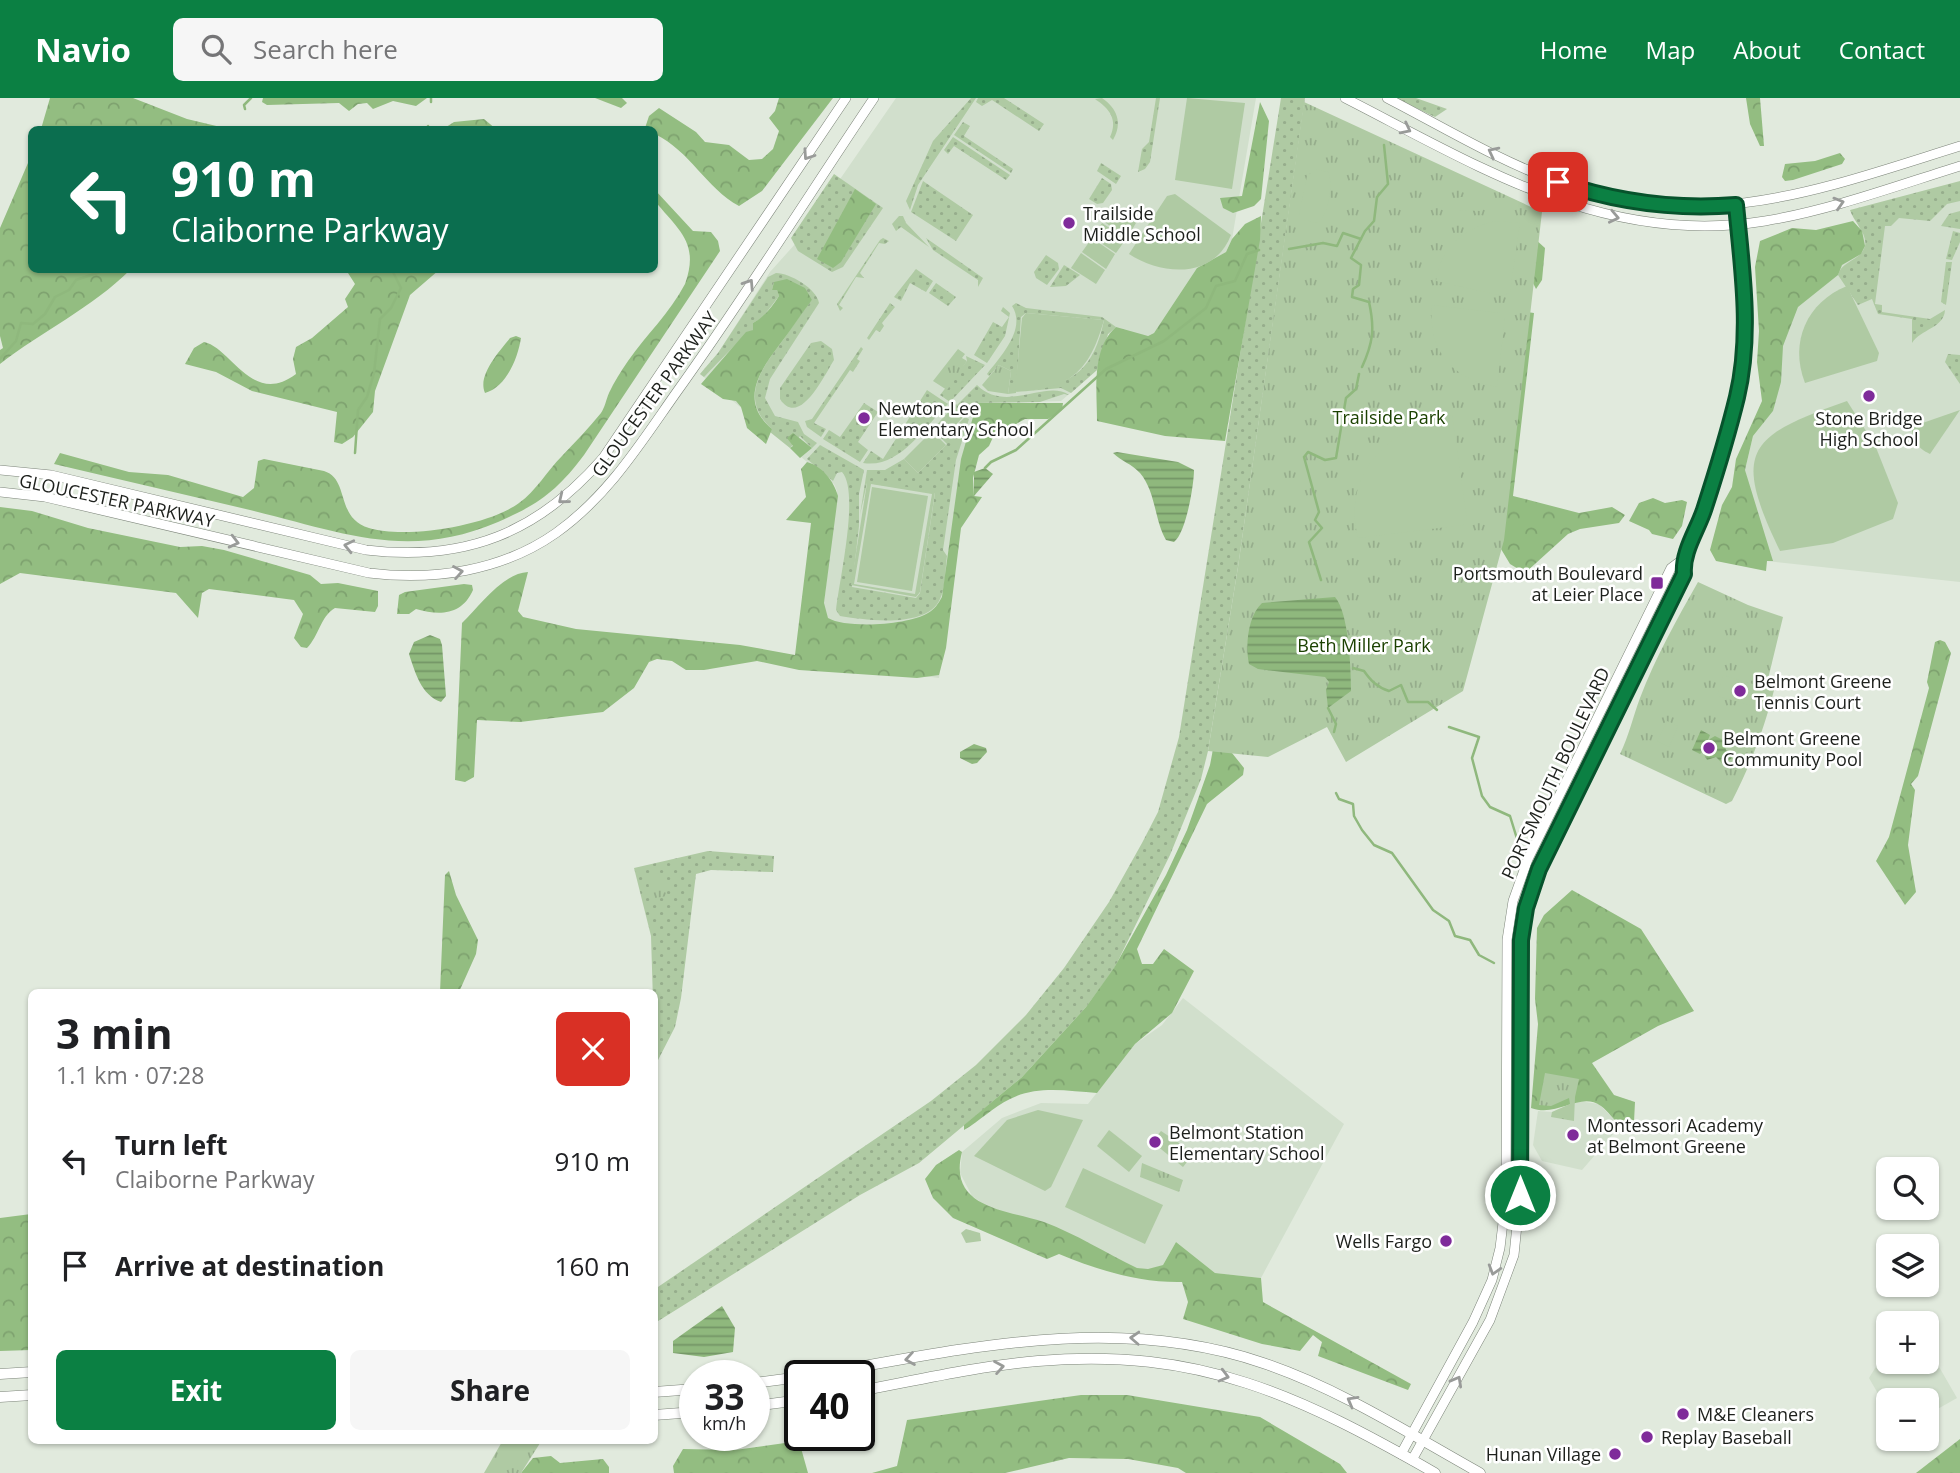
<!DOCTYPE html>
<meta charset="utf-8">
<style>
:root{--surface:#fff;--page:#f6f6f6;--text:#202124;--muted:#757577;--accent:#0b8043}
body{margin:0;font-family:"Open Sans",sans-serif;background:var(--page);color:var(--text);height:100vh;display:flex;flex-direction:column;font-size:26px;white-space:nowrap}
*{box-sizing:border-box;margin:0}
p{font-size:23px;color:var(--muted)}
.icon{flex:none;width:38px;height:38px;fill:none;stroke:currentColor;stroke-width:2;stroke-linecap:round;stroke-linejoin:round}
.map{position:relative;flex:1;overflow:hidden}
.sheet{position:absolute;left:28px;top:891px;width:630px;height:455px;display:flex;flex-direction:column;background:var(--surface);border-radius:10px;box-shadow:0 2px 5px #0004}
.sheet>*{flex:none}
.guide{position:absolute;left:28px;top:28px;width:630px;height:147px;border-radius:10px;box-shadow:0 2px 5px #0004;background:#0b6e4f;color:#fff;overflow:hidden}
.fabs{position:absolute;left:1876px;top:1059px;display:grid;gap:14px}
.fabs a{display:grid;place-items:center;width:63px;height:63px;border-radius:10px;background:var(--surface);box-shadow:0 2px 5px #0004;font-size:35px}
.speed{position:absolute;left:679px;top:1262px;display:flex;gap:14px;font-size:35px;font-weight:700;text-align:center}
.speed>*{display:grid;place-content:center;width:91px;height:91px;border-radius:50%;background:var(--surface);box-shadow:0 2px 5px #0004;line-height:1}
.speed small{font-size:18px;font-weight:400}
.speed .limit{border:4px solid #111;border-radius:10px;background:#fff;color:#111}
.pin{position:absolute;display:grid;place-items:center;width:60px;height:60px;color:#fff;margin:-30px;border-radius:14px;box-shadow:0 4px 10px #0006}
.me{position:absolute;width:77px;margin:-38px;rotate:0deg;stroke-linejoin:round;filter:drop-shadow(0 0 5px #0008)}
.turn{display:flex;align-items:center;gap:24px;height:147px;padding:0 28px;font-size:32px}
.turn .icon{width:91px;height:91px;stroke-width:2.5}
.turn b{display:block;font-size:49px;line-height:60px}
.round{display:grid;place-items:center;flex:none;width:74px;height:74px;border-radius:10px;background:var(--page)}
.summary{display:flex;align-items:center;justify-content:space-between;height:119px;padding:0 28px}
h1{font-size:42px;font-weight:700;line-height:52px}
.button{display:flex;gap:14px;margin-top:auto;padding:14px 28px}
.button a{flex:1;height:80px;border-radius:10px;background:var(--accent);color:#fff;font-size:28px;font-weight:700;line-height:80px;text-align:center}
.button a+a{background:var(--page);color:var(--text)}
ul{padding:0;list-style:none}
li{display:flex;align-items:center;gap:21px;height:105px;padding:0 28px}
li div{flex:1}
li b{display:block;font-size:26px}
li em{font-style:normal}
header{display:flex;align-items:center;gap:42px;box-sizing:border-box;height:98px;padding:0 35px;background:var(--accent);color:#fff}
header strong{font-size:33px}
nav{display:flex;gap:38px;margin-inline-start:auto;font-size:24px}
.search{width:490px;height:63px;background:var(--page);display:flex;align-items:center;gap:18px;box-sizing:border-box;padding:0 24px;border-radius:10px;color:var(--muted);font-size:26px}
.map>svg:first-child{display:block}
.built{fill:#d1dfcc}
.grass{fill:url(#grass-dots)}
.forest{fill:url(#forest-crowns)}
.park{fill:url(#park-tufts)}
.pitch{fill:#afcaa3;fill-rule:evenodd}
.water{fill:url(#water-rules)}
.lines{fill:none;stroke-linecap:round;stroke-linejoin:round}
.stream{stroke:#8fb87d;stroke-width:2.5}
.secondary-casing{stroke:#7c8479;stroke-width:10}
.primary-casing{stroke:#7c8479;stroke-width:11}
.secondary{stroke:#fff;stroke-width:9}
.primary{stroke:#fff;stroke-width:10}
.oneway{stroke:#999b99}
.route-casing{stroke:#07532c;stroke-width:18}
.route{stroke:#0b8043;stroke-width:12}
.poi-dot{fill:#7f2b9a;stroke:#fff;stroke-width:2.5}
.labels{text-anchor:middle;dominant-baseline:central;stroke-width:5;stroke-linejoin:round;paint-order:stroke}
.poi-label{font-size:18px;fill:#1d201c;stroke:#fff;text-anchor:start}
.street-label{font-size:18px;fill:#1d201c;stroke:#fff}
.park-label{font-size:18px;fill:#1b4101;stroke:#fff}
</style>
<header>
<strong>Navio</strong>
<div class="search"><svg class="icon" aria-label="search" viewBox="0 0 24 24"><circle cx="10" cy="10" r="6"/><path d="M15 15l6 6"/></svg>Search here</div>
<nav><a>Home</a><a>Map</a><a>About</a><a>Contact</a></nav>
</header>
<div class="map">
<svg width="1960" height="1375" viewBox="0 0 1960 1375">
<defs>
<pattern id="grass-dots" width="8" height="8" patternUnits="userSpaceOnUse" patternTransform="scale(1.75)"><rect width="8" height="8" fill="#afcaa3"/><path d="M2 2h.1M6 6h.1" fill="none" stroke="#96ad8c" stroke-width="1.8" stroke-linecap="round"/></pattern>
<pattern id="forest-crowns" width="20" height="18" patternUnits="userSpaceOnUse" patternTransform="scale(1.75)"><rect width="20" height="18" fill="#93bd81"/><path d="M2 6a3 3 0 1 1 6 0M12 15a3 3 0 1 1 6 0" fill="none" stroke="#7ea26f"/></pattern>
<pattern id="park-tufts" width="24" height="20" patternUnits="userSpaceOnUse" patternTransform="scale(1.75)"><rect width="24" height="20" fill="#afcaa3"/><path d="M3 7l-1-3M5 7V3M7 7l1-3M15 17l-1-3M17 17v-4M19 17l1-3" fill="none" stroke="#96ad8c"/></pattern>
<pattern id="water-rules" width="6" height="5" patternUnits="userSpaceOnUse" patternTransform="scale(1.75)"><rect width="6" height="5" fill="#8fb87d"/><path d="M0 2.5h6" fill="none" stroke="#749566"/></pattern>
</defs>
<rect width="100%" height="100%" fill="#e1eadd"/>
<!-- built -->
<g class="built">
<polygon points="896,0 1256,0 1232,141 1226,154 1197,170 1154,235 1148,238 1108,236 1097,272 1061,303 977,306 939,580 817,565 837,393 834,386 700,276 718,255 770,174 796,145"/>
<polygon points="1960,85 1960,484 1767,463 1745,372 1753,338 1773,313 1782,236 1799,201 1861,152 1857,112"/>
<polygon points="1183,900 1344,1026 1261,1180 1215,1175 1176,1144 1163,1167 1148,1172 1136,1170 1043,1124 1004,1116 985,1107 972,1098 960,1075 962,1054 1002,1020 1041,1005 1088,1006 1135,946 1162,927"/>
<polygon points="1578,1003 1599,1006 1620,1028 1582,1072 1542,1063 1533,1047 1538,1013 1552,1014"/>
<polygon points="1927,1248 1957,1300 1927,1317 1927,1302 1888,1302 1888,1313 1869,1280 1882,1259 1888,1256 1888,1264 1927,1264"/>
</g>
<!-- grass -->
<g class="grass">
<polygon points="971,0 976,0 918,87 910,112 906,103 933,43"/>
<polygon points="978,0 1004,0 1044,26 1039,33 992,2 982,8 976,4"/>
<path d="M1102 0C1117 10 1123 25 1113 42L1110 39C1118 22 1110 11 1095 1Z"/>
<polygon points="1156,0 1160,0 1150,64 1145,71 1138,74 1142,51 1149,44"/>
<polygon points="1281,0 1305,0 1238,469 1208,653 1201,681 1170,757 1114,871 1086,909 1022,979 919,1065 860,1097 655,1225 655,1191 931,1003 976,967 1026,917 1064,870 1109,804 1142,745 1158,714 1179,639"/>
<polygon points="1395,0 1416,0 1447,11 1435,19"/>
<polygon points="963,24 970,28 964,38 1013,71 1011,75 954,37"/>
<polygon points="953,39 1010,77 1006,82 954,48 948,56 944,52"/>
<polygon points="1101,65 1121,78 1116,86 1097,73"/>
<polygon points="834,76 883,110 843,169 832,174 798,153 791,140"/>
<polygon points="1102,80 1111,86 1112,92 1103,105 1097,106 1089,101"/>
<polygon points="923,83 973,117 956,143 911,114"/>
<path d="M1960 83V103L1947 106 1930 123 1899 120 1891 128H1885L1875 206 1882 207V214L1930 221 1945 212C1944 230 1921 231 1912 245V221L1878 216 1872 201 1858 207 1838 177C1842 162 1861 163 1865 148 1868 136 1853 123 1850 112Z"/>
<polygon points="1960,113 1960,131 1941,128 1949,116"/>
<polygon points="899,118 903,118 906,125 929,149 901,129 896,133 892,126"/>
<polygon points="1953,133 1960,135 1960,144 1952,162 1946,161"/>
<polygon points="883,140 889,143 885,146 879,145 860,175 864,180 856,179 839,207 843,210 840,213 837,206 880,142"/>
<polygon points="926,140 983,180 978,189 978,182 933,152"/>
<polygon points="1046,157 1058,165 1059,171 1047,187 1036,180 1034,174"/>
<polygon points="1946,164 1952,164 1946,207 1941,204"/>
<polygon points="1064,167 1080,177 1066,188 1050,189"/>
<polygon points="916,171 933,183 926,194 910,185 901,203 894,199"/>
<path d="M776 175C790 175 817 191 819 205L770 281 765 300 775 318 798 324 804 336 817 345 812 350 800 338 790 350 770 334 772 331C740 302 759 274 780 246 791 232 800 216 812 202L774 184 772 192H777L779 198 762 220 753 225 754 232C747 233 712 271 704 279L700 276 718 255 768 179Z"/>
<polygon points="936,185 956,199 948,208 929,195"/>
<polygon points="890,205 895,209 882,225 884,228 880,234 876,232 869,242 867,240"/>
<path d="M1016 205 1026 210 1102 219 1116 229 1108 236 1097 272 1071 295 1061 290 1028 293C1074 285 1094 271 1104 222L1026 215 1021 219 1016 295 1008 296 1011 273 999 267 989 278 987 276C1000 259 1027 231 1012 208Z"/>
<polygon points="1003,209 1010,215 1005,238 987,265 974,257 993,224 1002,229 1009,219 1001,213"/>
<path d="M821 243 832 251 834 262C823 280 799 330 780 301V290L811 245Z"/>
<polygon points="861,249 863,251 857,261 860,263 853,274 850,272 814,325 826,331 821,339 807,329 805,323 812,321"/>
<polygon points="1948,256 1960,257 1960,286 1945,264"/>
<polygon points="966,258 985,267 950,304 940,297 967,263"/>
<path d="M977 287C1006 316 1046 281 1069 297L1064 296 1040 304 977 305 973 319 957 307Z"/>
<path d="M927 292 948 306C924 329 900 371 863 365L871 353 883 361Z"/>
<polygon points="864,305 878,314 858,344 868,352 860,364 823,341 829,332 840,339"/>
<path d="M965 319 969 321 956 362 943 452 947 458C945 471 946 489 940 501 927 531 865 522 840 518L836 512C839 483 860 394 842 374L837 375 833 383 807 361 820 347 864 372 859 396V428L852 489 916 500 920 495 935 395 867 385 860 417 867 372H885L904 361 918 375 947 346 933 332 940 323 950 334Z"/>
<polygon points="708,753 774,758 773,774 711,772 696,776 681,900 675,929 655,968 651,838 634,770"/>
</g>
<!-- forest -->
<g class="forest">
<polygon points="50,0 133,0 187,21 229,31 41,31"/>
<polygon points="263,0 427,0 416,8 393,3 373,11 367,5 358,6 349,13 339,5 267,7 262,4"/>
<polygon points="595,0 622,0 627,5 621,10"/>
<path d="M779 0H833L762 93 739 108C706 90 690 53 655 36L654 32 645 30 649 18 659 10 696 34 705 44 729 47 749 62 762 61 773 51 779 33 769 20 775 13Z"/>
<polygon points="1746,0 1760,0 1764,48 1760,48 1750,26"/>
<polygon points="1260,4 1269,23 1261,101 1254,108 1233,115 1223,110 1220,100 1242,98"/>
<polygon points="484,21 496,31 443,31 454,24"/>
<polygon points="1840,55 1845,61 1842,66 1793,82 1785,83 1782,79 1785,66 1815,63"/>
<path d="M31 58 32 172H130C93 209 41 234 0 266V252L3 250 0 238V130Z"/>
<polygon points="855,91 876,106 841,164 833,170 817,161"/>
<path d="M655 92 693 133 711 134 718 143 720 153 584 357C557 393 539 406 498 424 407 463 341 434 250 412 185 397 119 381 54 366L60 355 129 374 168 377 243 399 254 390 258 363 264 361 324 373C350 381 335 420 369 430 405 441 488 428 519 405 536 393 547 373 562 358 575 344 589 330 601 315 605 309 606 302 609 295 614 284 621 273 628 263 646 237 670 215 685 186 700 144 678 132 655 103Z"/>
<path d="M1261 118 1260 142 1225 343 1165 338 1097 323C1097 293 1091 251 1116 229L1148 238 1154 235 1197 170 1226 154 1232 141 1245 126Z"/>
<polygon points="1853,123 1862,133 1865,148 1861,156 1842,167 1838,177 1798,209 1783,248 1781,284 1773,313 1753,338 1745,372 1773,463 1767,463 1766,473 1716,463 1710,452 1722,407 1732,389 1736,361 1762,303 1757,264 1759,233 1755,169 1760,143 1792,130 1816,132"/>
<polygon points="1535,141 1545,150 1542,182 1536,191 1533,185"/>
<path d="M349 172H439L410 197 375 293 373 314 353 339 342 346 334 344 337 314 252 293 216 274 185 266 194 250 204 244C232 250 252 309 296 276L293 261 296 249 312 240 348 209 345 201 355 186 348 175Z"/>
<path d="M787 181 805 190 812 202C801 216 791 232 780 246 759 274 739 303 772 331L766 346 747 330 741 309 736 303 723 301 701 286 746 234 753 232V225C764 219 772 209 779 198L777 192H772L774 184Z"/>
<polygon points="1527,214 1534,215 1513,398 1579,415 1612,409 1625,417 1619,425 1580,431 1568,436 1525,475 1510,466 1498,446"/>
<path d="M516 238 521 240C518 259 507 289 485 295 477 277 500 253 510 240Z"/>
<path d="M977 305H1063L1062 312 1048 321H1025L1009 330 1000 324 989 348 979 357 973 380 974 398 982 399 961 430 946 550 939 577 917 580 799 572 757 563 704 572H686L672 563 657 561 649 564 634 590 603 614 520 624 477 622 474 679 465 684 455 682 462 525C479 509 503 475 528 474L518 513 523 519 576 531 740 547 795 557 811 425 786 422 806 399 801 371 807 364C822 368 834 383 838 398L824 505 828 520C847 531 909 527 928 515 935 511 938 506 942 499L961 361Z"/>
<polygon points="793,335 812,350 800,360 790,350 793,348 787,340"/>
<polygon points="1653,400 1665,405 1682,402 1687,404 1682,428 1673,441 1652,436 1649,432 1629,423 1639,405"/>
<path d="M0 409 32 413 88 430 180 449 202 448 224 452 310 477 321 486 338 485 378 493V508L375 514 335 510C320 519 319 538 307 550L301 549 294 540 303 516 294 502 209 491 202 495 198 520 176 495 20 475 0 486Z"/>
<path d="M464 486 472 487 473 492C462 517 440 518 416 511L409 516H397L399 497 405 494Z"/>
<polygon points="1940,542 1945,544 1951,555 1918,678 1911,686 1915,692 1908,747 1916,794 1905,807 1876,763 1889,739 1929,590 1927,584 1935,544"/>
<path d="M1227 578 1228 650 1244 670 1243 677 1207 706 1137 851 1142 866H1153L1164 851 1194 873 1172 915 1135 946 1097 995C1068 993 1037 987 1010 1001 993 1009 980 1023 964 1032V1027L1022 979 1086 909 1114 870 1166 777 1187 732 1210 667Z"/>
<polygon points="449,773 456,797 478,842 476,856 459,894 440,894 445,777"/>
<path d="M1572 792 1641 831 1694 913 1658 928 1592 965 1614 997 1635 1004 1634 1024 1620 1028C1614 1022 1608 1013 1601 1008 1580 993 1558 1020 1531 1010L1538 926 1535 901 1537 830 1544 817Z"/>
<path d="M959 1052 962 1054C947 1111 1009 1112 1044 1124 1076 1136 1106 1155 1137 1170L1148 1171 1163 1167 1176 1144 1215 1175 1261 1180 1263 1204 1411 1286 1408 1292 1318 1258 1322 1244 1313 1237 1300 1253 1262 1246 1183 1221 1188 1204 1182 1184C1140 1185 1097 1172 1059 1156L1047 1161 953 1120 933 1100 925 1081 936 1067Z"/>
<polygon points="31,1116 31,1252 0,1253 0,1120"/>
<polygon points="1081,1297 1127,1297 1260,1319 1340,1366 1347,1375 1186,1375 1178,1370 1128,1361 1069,1360 1005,1375 872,1375 897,1368 907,1322"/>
<polygon points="1960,1341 1960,1375 1916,1375"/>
<polygon points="799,1343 808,1375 674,1375 673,1368 683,1351 735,1352"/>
<polygon points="551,1358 560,1365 603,1361 609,1369 609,1375 521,1375 533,1360"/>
</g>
<!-- park -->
<g class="park">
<polygon points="1304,4 1542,114 1504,442 1463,593 1346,664 1327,629 1268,659 1208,653 1238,469"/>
<polygon points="958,251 965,256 962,260 967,263 947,292 933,283"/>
<polygon points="999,267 1011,273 1008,296 988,293 982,287"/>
<polygon points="956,306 966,316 950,333 940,323"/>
<path d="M1698 484 1748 507 1783 519 1768 581 1776 584C1766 626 1752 664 1732 703L1726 706 1620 656C1629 637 1633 619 1640 600 1655 560 1677 521 1698 484Z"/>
<polygon points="666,777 667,798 650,801 648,779"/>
<polygon points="1545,975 1579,981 1575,999 1574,1023 1551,1019 1552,1014 1570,1006 1569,1000 1551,1008 1539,1007"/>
<polygon points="1142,1065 1183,1082 1179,1094 1140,1079"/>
<polygon points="966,1131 980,1135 981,1143 966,1145 961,1135"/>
<polygon points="503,1342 542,1342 521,1375 484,1375"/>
</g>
<!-- pitch -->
<g class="pitch">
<polygon points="1187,0 1245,5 1232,91 1175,82"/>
<path d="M1315 71 1328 74C1334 85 1328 118 1318 125L1304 122 1299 117 1307 78Z"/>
<path d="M1175 96 1231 137C1214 181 1163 178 1129 156L1167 98Z"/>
<polygon points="1459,99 1480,99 1480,113 1459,112"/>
<polygon points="1112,109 1136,125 1127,140 1103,123"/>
<path d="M1496 123 1520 125 1510 194 1503 198 1436 183C1439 151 1465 129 1496 123Z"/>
<polygon points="1102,125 1126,141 1116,155 1092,139"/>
<polygon points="1092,140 1115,156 1106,171 1082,154"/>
<polygon points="1081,155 1105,172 1096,186 1071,170"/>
<path d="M1847 188 1879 255 1877 263 1805 285C1789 244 1807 204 1847 188Z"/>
<path d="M1432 207 1500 215 1505 220 1497 289C1453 282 1427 252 1432 207Z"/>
<path d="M1026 215 1104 222C1089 275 1069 291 1015 294L1022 220Z"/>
<path d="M1847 303 1875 347 1898 405 1893 421 1833 445 1780 453C1731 352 1748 338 1847 303Z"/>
<path d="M1960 312 1930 356C1917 350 1914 343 1911 329Z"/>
<path d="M1452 317 1467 422 1463 427 1358 440C1341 373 1391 329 1452 317Z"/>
<polygon points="932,333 946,347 918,375 904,361"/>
<path d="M875 383 935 394 920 494 916 499 851 487 867 385ZM871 386 932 396 915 496 854 486Z"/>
<polygon points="872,389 928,398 912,493 857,484"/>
<polygon points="1723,577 1763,589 1757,609 1717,598"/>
<polygon points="1667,623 1678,628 1669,649 1657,643"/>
<polygon points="1038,1012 1083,1022 1051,1089 1045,1093 974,1058 1007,1022"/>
<polygon points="1109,1032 1142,1058 1129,1074 1097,1048"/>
<polygon points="1161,1033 1194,1055 1183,1069 1156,1047 1159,1043 1155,1040"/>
<polygon points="1083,1070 1163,1107 1145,1146 1065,1109"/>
</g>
<!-- water -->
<g class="water">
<path d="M1117 354 1178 364 1194 372C1194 387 1186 435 1174 444L1166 442C1154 421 1156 394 1140 375 1132 366 1121 363 1113 355Z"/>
<polygon points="985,370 993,376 974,398 974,374"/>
<path d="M1335 499C1349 515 1351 571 1351 593L1328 610 1326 592 1329 584 1325 579 1258 571 1249 566C1245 547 1248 518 1262 505Z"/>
<path d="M430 537 440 541 442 547 446 598 441 604C421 597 415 574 409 556L414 544Z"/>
<polygon points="1701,632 1710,637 1708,642 1715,638 1723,642 1726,652 1733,659 1724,667 1716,659 1707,662 1703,653 1700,656 1692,652"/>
<polygon points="974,646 986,650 987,654 977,665 972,666 960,660 960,654"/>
<polygon points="722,1208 735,1230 733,1254 704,1259 673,1255 673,1243"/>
</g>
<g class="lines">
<!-- stream -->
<g class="stream">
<polyline points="431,4 431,0"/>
<polyline points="245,11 244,7 251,0"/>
<polyline points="428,28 430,32"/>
<polyline points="1289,151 1323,145 1337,148 1343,135 1361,141"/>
<polyline points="0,261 16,243 21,225 33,226 45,216 55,199 69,192 76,182 106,172"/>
<path d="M1362 269C1373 245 1375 231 1369 204L1352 199 1353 191 1359 187 1361 167 1351 160 1365 133 1374 123 1377 99 1388 86 1384 47"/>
<polyline points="355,355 358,312 367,299 374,275 380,221 391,210 401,190 392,172"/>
<polyline points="985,370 991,364 1016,352 1106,271 1164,243 1206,210 1216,188 1235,183 1247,156 1259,152"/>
<polyline points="1321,482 1309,444 1322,430 1315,422 1319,414 1304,359 1308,354 1325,362 1336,360 1346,300 1356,291 1359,276"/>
<path d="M1353 570 1364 573C1371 583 1377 589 1389 593L1401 587 1408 604H1428L1437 612"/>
<polyline points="1328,610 1336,626 1334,634"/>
<polyline points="1449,629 1479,639 1472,660 1482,698 1490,709 1510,718 1518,744"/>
<polyline points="1336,695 1339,701 1353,706 1354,718 1362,732 1374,747 1392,755 1433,812 1449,823 1455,838 1470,842 1479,857 1494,865"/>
</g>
<defs>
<g id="secondary">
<path d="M1345 0C1480 69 1606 149 1765 123 1831 112 1896 88 1960 68"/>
<path d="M1387 0C1443 29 1499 63 1558 84 1705 137 1819 92 1960 48"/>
<path d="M0 372 51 377 366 452C465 464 538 435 603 360L846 0"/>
<path d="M0 394 45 399 369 475C434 483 502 473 556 435 608 398 640 346 676 295 745 199 808 98 874 0"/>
<polyline points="1401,1356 1473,1224 1492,1182 1500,1150 1506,1099 1507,842 1513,803 1528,761 1671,470 1683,461 1692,443 1706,405 1741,276 1745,223 1736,107"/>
<polyline points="1412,1362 1490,1222 1514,1157 1520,1097 1521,842 1532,789 1684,476 1683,461"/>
</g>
<g id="primary">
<polyline points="0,1276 32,1274"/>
<path d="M808 1278C959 1252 1113 1214 1263 1265 1340 1291 1410 1336 1480 1375"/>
<polyline points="754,1285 800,1279"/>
<path d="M859 1293C918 1282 978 1268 1038 1263 1199 1249 1300 1298 1435 1375"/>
<polyline points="654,1294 695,1291"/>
<polyline points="0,1299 32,1297"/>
<polyline points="754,1308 800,1302"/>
<polyline points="654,1317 695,1314"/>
</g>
</defs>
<!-- secondary casing -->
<use href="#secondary" class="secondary-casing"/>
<!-- primary casing -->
<use href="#primary" class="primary-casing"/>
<!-- secondary -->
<use href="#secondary" class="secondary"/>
<!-- primary -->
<use href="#primary" class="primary"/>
</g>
<!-- one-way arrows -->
<defs><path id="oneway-chevron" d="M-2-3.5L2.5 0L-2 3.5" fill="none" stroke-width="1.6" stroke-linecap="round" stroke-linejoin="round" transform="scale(1.75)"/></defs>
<g class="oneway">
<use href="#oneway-chevron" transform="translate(1406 31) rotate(27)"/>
<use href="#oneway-chevron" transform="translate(1493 54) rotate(-153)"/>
<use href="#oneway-chevron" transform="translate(808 57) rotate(124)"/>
<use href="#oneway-chevron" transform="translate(1839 105) rotate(-17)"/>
<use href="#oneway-chevron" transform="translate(1614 119) rotate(12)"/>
<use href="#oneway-chevron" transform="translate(749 186) rotate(-57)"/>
<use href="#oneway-chevron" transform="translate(563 401) rotate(141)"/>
<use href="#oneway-chevron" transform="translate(234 444) rotate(14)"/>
<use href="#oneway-chevron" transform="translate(349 448) rotate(-167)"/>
<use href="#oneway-chevron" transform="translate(458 474) rotate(-10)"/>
<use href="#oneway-chevron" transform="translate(1494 1172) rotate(107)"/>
<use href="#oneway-chevron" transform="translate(1135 1240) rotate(-177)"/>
<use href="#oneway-chevron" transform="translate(910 1261) rotate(171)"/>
<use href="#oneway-chevron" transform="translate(999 1269) rotate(-10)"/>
<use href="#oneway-chevron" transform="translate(1224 1278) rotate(15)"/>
<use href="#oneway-chevron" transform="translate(1457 1283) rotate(-61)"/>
<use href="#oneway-chevron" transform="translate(1352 1303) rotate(-151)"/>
</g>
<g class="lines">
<defs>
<path id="route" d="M1520 1097 1521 842 1526 810 1539 771 1684 476C1682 454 1697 433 1704 412 1716 375 1728 336 1737 299 1752 236 1742 170 1736 107 1675 112 1616 104 1558 84"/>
</defs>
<!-- route casing -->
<use href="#route" class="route-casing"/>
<!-- route -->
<use href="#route" class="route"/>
</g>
<!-- markers -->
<g class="poi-dot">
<circle cx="1069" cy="125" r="7"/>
<circle cx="1869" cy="298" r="7"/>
<circle cx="864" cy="320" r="7"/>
<rect x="1650" y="478" width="14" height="14" rx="3.5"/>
<circle cx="1740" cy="593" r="7"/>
<circle cx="1709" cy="650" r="7"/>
<circle cx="1573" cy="1037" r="7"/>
<circle cx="1155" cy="1044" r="7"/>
<circle cx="1446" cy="1143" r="7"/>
<circle cx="1683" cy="1316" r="7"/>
<circle cx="1647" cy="1339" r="7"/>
<circle cx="1615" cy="1356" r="7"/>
</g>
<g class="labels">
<!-- poi labels -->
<g class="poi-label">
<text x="1083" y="115">Trailside<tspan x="1083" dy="21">Middle School</tspan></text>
<text x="878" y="310">Newton-Lee<tspan x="878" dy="21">Elementary School</tspan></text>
<text x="1869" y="320" text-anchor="middle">Stone Bridge<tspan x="1869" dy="21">High School</tspan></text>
<text x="1643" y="475" text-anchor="end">Portsmouth Boulevard<tspan x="1643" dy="21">at Leier Place</tspan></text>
<text x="1754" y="583">Belmont Greene<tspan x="1754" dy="21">Tennis Court</tspan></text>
<text x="1723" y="640">Belmont Greene<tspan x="1723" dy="21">Community Pool</tspan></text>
<text x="1587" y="1027">Montessori Academy<tspan x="1587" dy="21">at Belmont Greene</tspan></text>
<text x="1169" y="1034">Belmont Station<tspan x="1169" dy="21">Elementary School</tspan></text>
<text x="1432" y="1143" text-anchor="end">Wells Fargo</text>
<text x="1697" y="1316">M&amp;E Cleaners</text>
<text x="1661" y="1339">Replay Baseball</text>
<text x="1601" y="1356" text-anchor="end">Hunan Village</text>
</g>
<!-- street labels -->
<g class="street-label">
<text transform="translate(654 296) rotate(-54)">GLOUCESTER PARKWAY</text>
<text transform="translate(117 402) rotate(12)">GLOUCESTER PARKWAY</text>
<text transform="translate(1555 675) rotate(-65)">PORTSMOUTH BOULEVARD</text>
</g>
<!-- park labels -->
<g class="park-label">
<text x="1389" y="319">Trailside Park</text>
<text x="1364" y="547">Beth Miller Park</text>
</g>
</g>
</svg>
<div class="fabs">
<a><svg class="icon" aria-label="search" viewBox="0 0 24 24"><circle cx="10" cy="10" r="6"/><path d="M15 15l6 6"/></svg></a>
<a><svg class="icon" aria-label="layers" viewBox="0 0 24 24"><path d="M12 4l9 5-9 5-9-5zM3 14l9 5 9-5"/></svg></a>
<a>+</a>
<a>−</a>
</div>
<div class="speed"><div>33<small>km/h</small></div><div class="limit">40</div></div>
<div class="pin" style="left:1558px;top:84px;background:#d93025"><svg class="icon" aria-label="arrive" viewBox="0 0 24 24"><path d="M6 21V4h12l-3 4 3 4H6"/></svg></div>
<svg class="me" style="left:1520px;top:1097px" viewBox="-20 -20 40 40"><circle r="17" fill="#0b8043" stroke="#fff" stroke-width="3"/><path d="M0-11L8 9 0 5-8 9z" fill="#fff"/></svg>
<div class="guide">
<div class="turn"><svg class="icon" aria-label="left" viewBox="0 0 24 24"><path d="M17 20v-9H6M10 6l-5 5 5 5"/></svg><div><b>910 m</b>Claiborne Parkway</div></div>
</div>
<section class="sheet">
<div class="summary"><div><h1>3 min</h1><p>1.1 km · 07:28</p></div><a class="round" style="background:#d93025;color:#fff"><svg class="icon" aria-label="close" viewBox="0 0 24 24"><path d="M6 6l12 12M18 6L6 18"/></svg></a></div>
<ul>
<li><svg class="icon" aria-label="left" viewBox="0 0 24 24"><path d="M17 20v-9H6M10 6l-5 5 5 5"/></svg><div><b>Turn left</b><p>Claiborne Parkway</p></div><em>910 m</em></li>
<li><svg class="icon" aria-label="arrive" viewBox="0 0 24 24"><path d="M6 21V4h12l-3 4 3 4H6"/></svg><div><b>Arrive at destination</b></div><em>160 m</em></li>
</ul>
<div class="button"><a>Exit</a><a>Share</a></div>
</section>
</div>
